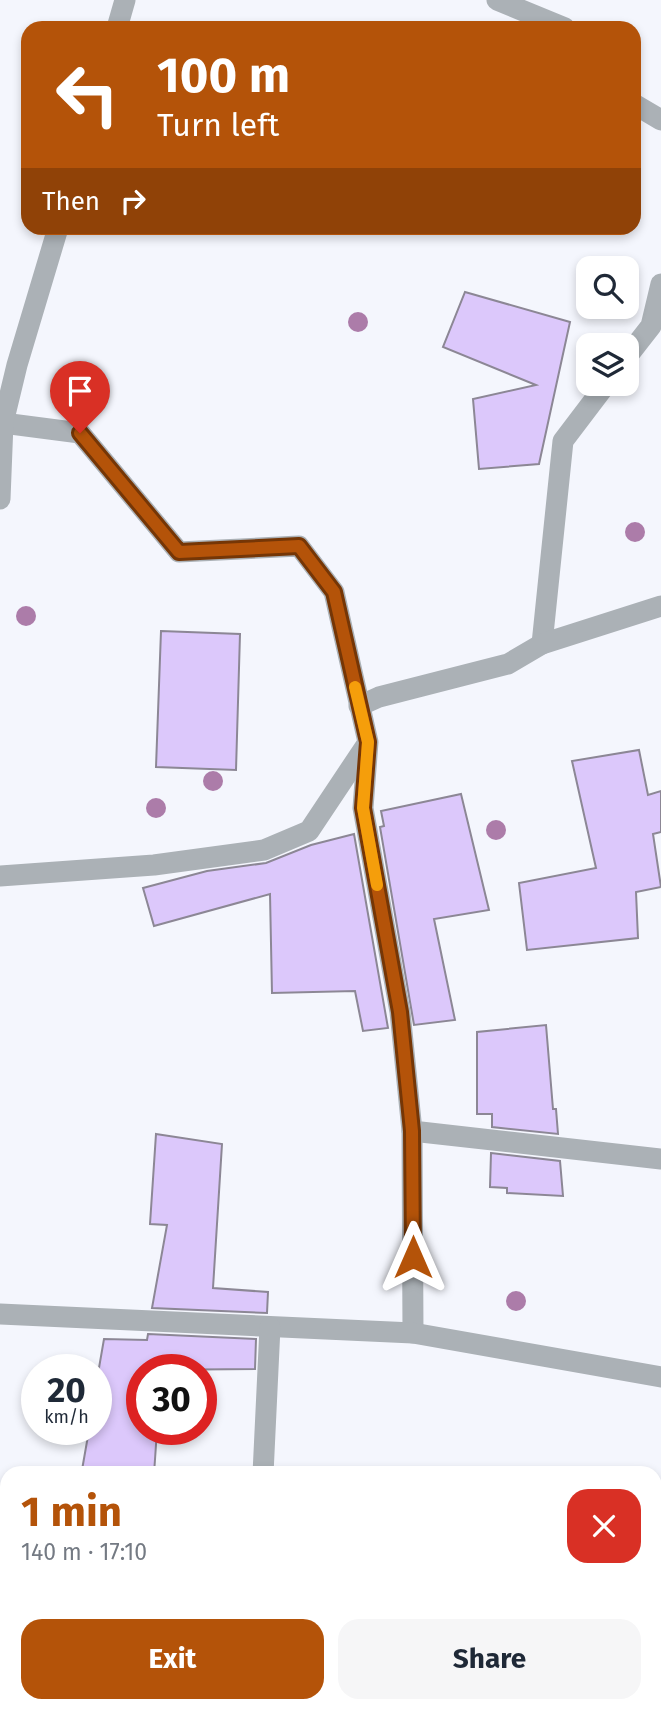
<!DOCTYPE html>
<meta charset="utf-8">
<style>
:root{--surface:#fff;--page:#f6f6f7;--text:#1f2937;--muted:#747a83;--accent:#b45309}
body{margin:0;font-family:"Fira Sans",sans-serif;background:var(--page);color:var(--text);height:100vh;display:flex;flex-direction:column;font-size:26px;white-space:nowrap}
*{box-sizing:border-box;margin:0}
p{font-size:23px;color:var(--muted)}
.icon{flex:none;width:38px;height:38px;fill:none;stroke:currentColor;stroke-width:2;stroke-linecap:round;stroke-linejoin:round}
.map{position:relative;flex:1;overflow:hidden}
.drawer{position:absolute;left:0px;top:1466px;width:662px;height:247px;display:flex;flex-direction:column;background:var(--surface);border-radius:21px 21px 0 0;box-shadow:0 4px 10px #0003}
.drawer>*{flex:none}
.banner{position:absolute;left:21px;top:21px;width:620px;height:214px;border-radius:21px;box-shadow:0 4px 10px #0003;background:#b45309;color:#fff;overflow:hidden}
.fabs{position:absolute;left:576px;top:256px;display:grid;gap:14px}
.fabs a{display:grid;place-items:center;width:63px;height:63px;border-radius:14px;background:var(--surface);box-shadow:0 4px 10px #0003;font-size:35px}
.speed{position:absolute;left:21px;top:1354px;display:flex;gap:14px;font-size:35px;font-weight:700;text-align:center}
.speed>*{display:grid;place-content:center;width:91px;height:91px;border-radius:50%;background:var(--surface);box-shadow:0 4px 10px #0003;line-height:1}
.speed small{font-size:18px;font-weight:400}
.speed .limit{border:10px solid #d22;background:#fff;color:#111}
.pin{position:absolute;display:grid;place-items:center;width:60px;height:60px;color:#fff;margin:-72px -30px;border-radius:50% 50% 50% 0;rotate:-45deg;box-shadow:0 0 7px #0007}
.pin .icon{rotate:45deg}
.me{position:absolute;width:77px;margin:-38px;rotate:0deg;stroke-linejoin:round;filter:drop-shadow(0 0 5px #0008)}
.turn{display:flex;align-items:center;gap:24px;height:147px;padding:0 21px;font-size:32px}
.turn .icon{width:91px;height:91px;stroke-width:2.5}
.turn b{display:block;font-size:49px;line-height:60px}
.then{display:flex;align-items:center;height:66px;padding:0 21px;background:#0003;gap:14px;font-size:26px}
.round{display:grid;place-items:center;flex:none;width:74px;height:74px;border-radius:21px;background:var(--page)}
.overview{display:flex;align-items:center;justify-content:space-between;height:119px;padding:0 21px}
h1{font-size:42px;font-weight:700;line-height:52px;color:var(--accent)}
.button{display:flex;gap:14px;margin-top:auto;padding:14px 21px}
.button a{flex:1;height:80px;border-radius:21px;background:var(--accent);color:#fff;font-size:28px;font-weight:700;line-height:80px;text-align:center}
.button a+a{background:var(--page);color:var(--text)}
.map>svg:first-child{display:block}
.building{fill:#dcc8fb;stroke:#8c8795;stroke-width:2}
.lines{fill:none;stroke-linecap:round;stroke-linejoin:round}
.street{stroke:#abb1b6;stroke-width:21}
.tree{fill:#ac7ca9}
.route-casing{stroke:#753606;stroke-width:18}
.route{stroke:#b45309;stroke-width:12}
.slow{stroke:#f59e0b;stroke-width:12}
</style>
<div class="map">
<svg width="661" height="1713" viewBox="0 0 661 1713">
<rect width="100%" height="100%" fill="#f4f6fd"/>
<!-- building -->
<g class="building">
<polygon points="465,292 570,322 539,464 479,469 473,399 536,385 443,347"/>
<polygon points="161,631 240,634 236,770 156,767"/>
<polygon points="639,750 648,795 661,791 661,832 653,834 661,887 636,892 638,938 527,950 519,883 596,868 572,761"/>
<polygon points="461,794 489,910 434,919 455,1020 414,1025 380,827 384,826 381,811"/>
<polygon points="354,834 388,1028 363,1031 355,991 272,993 270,894 154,926 143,888 207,871 266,863 311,845"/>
<polygon points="546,1025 553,1109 556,1109 558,1134 492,1127 492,1114 477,1114 477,1032"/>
<polygon points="156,1134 222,1144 213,1288 268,1292 267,1313 152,1308 167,1225 150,1224"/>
<polygon points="491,1153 560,1161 563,1196 507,1193 507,1188 490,1187"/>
<polygon points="148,1334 256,1339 255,1369 142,1370 142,1430 157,1430 154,1474 105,1474 82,1470 89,1430 96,1430 96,1385 104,1339 147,1340"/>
</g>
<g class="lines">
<!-- street -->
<g class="street">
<polyline points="497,0 565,28"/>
<polyline points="117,28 125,0"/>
<polyline points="634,104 661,120"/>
<polyline points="626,358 651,326 661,284"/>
<polyline points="3,423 80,433 179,552 299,546 334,592 368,742 363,808 400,1012 412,1131 661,1159"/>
<polyline points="0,499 3,423 17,365 58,228"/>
<polyline points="542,644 563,441 607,383"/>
<polyline points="359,706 379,697 508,664 542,644 661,606"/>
<polyline points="0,876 154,865 264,850 309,831 367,744"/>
<polyline points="412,1131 413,1333"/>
<polyline points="0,1314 413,1333 661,1377"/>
<polyline points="263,1474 270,1327"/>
<polyline points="0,1502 7,1576"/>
<polyline points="654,1599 661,1599"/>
<polyline points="16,1706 16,1713"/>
<polyline points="325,1706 326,1713"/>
</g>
</g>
<!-- trees -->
<g class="tree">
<circle cx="358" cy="322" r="10"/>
<circle cx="635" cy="532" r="10"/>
<circle cx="26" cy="616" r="10"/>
<circle cx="213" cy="781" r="10"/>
<circle cx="156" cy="808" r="10"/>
<circle cx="496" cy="830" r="10"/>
<circle cx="516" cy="1301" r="10"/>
</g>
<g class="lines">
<defs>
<polyline id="route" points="80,433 179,552 299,546 334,592 368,742 363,808 400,1012 412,1131 413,1257"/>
</defs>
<!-- route casing -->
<use href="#route" class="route-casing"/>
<!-- route -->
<use href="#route" class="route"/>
<!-- slow -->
<polyline class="slow" points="355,687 368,742 363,808 377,885"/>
</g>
</svg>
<div class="fabs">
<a><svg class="icon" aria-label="search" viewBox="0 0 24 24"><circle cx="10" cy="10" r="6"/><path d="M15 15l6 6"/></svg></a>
<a><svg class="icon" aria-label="layers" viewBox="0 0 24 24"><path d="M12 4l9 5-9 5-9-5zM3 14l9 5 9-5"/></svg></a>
</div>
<div class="speed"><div>20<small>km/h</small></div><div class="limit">30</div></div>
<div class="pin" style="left:80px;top:433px;background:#d93025"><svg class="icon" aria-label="arrive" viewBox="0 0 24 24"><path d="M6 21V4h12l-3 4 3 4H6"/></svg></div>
<svg class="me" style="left:413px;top:1257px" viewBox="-20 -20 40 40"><path d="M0-17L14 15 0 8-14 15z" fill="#b45309" stroke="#fff" stroke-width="4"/></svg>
<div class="banner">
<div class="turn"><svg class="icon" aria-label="left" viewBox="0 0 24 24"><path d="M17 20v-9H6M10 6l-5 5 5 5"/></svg><div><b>100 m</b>Turn left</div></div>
<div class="then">Then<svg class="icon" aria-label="right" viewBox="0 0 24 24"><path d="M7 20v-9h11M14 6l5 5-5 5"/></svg></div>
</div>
<section class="drawer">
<div class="overview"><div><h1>1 min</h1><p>140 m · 17:10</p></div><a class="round" style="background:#d93025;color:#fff"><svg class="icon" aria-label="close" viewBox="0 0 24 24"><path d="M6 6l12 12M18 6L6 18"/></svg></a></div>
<div class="button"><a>Exit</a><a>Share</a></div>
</section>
</div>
